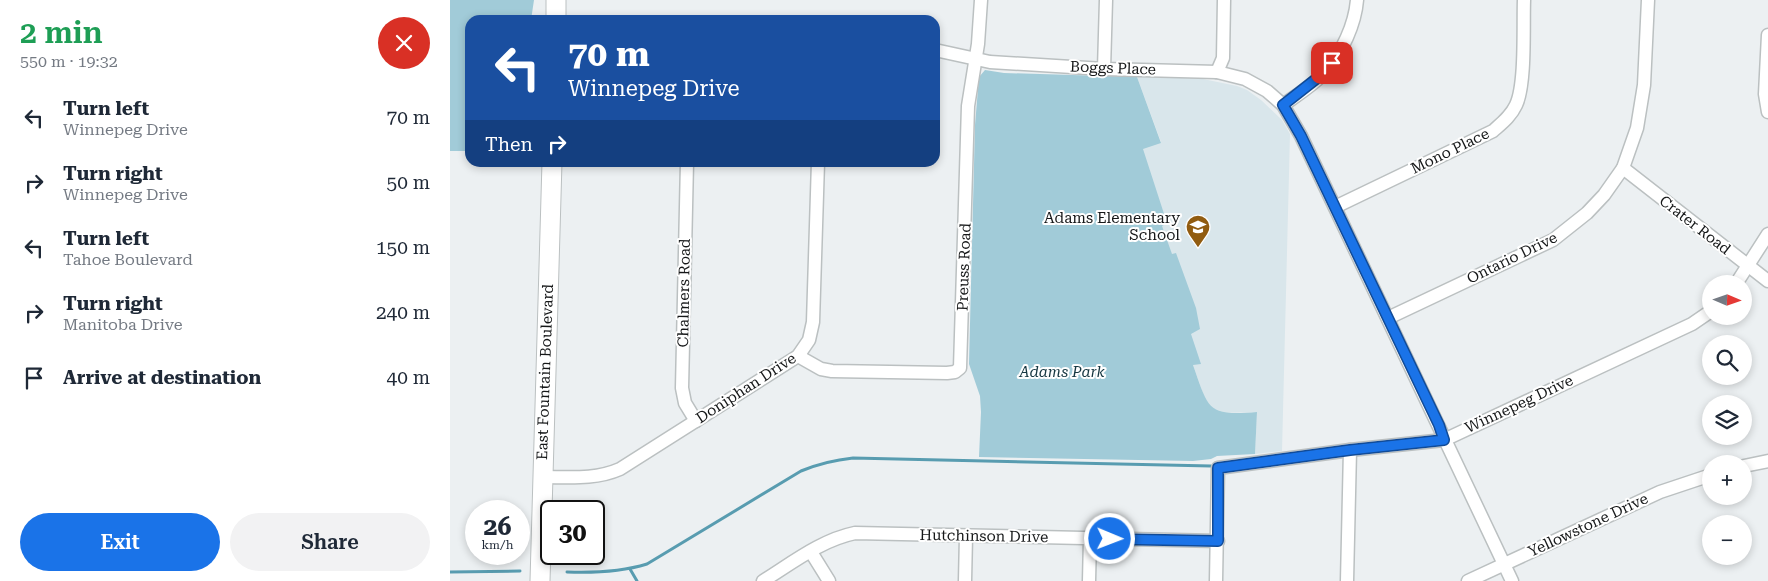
<!DOCTYPE html>
<meta charset="utf-8">
<style>
:root{--surface:#fff;--page:#f2f2f3;--text:#1f2937;--muted:#747a83;--accent:#1a73e8}
body{margin:0;font-family:"Roboto Serif",serif;background:var(--page);color:var(--text);height:100vh;display:flex;flex-direction:column;font-size:19px;white-space:nowrap}
*{box-sizing:border-box;margin:0}
p{font-size:16px;color:var(--muted)}
.icon{flex:none;width:28px;height:28px;fill:none;stroke:currentColor;stroke-width:2;stroke-linecap:round;stroke-linejoin:round}
.map{position:relative;flex:1;overflow:hidden}
.side{display:flex;flex-direction:column;background:var(--surface);width:450px}
.side>*{flex:none}
.hud{position:absolute;left:15px;top:15px;width:475px;height:152px;border-radius:15px;box-shadow:0 2px 8px #0003;background:#1a4fa0;color:#fff;overflow:hidden}
.needle{width:32px;rotate:92deg}
.buttons{position:absolute;left:1252px;top:275px;display:grid;gap:10px}
.buttons a{display:grid;place-items:center;width:50px;height:50px;border-radius:50%;background:var(--surface);box-shadow:0 2px 8px #0003;font-size:25px}
.speed{position:absolute;left:15px;top:500px;display:flex;gap:10px;font-size:25px;font-weight:700;text-align:center}
.speed>*{display:grid;place-content:center;width:65px;height:65px;border-radius:50%;background:var(--surface);box-shadow:0 2px 8px #0003;line-height:1}
.speed small{font-size:12px;font-weight:400}
.speed .limit{border:2px solid #111;border-radius:8px;background:#fff;color:#111}
.pin{position:absolute;display:grid;place-items:center;width:42px;height:42px;color:#fff;margin:-21px;border-radius:10px;box-shadow:0 2px 8px #0006}
.me{position:absolute;width:55px;margin:-28px;rotate:91deg;stroke-linejoin:round;filter:drop-shadow(0 0 4px #0008)}
.turn{display:flex;align-items:center;gap:18px;height:105px;padding:0 20px;font-size:22px}
.turn .icon{width:65px;height:65px;stroke-width:2.5}
.turn b{display:block;font-size:35px;line-height:42px}
.then{display:flex;align-items:center;height:48px;padding:0 20px;background:#0003;gap:10px;font-size:19px}
.round{display:grid;place-items:center;flex:none;width:52px;height:52px;border-radius:26px;background:var(--page)}
.head{display:flex;align-items:center;justify-content:space-between;height:85px;padding:0 20px}
h1{font-size:30px;font-weight:600;line-height:38px;color:#1e9e55}
.button{display:flex;gap:10px;margin-top:auto;padding:10px 20px}
.button a{flex:1;height:58px;border-radius:30px;background:var(--accent);color:#fff;font-size:20px;font-weight:600;line-height:58px;text-align:center}
.button a+a{background:var(--page);color:var(--text)}
ul{padding:0;list-style:none}
li{display:flex;align-items:center;gap:15px;height:65px;padding:0 20px}
li div{flex:1}
li b{display:block;font-size:19px}
li em{font-style:normal}
main{display:flex;flex:1;min-height:0}
.map>svg:first-child{display:block}
.built{fill:#d9e6eb}
.green{fill:#a1cbd8}
.lines{fill:none;stroke-linecap:round;stroke-linejoin:round}
.stream{stroke:#589cb0;stroke-width:3}
.minor-casing{stroke:#bbc0c1;stroke-width:15}
.primary-casing{stroke:#bbc0c1;stroke-width:21}
.minor{stroke:#fff;stroke-width:12}
.primary{stroke:#fff;stroke-width:19}
.route-casing{stroke:#114b97;stroke-width:12}
.route{stroke:#1a73e8;stroke-width:9}
.labels{text-anchor:middle;dominant-baseline:central;stroke-width:4;stroke-linejoin:round;paint-order:stroke}
.street-label{font-size:15px;fill:#151718;stroke:#fff}
.poi-label{font-size:15px;fill:#151718;stroke:#fff;text-anchor:end}
.park-label{font-size:15px;font-style:italic;fill:#163741;stroke:#fff}
</style>
<main>
<section class="side">
<div class="head"><div><h1>2 min</h1><p>550 m · 19:32</p></div><a class="round" style="background:#d93025;color:#fff"><svg class="icon" aria-label="close" viewBox="0 0 24 24"><path d="M6 6l12 12M18 6L6 18"/></svg></a></div>
<ul>
<li><svg class="icon" aria-label="left" viewBox="0 0 24 24"><path d="M17 20v-9H6M10 6l-5 5 5 5"/></svg><div><b>Turn left</b><p>Winnepeg Drive</p></div><em>70 m</em></li>
<li><svg class="icon" aria-label="right" viewBox="0 0 24 24"><path d="M7 20v-9h11M14 6l5 5-5 5"/></svg><div><b>Turn right</b><p>Winnepeg Drive</p></div><em>50 m</em></li>
<li><svg class="icon" aria-label="left" viewBox="0 0 24 24"><path d="M17 20v-9H6M10 6l-5 5 5 5"/></svg><div><b>Turn left</b><p>Tahoe Boulevard</p></div><em>150 m</em></li>
<li><svg class="icon" aria-label="right" viewBox="0 0 24 24"><path d="M7 20v-9h11M14 6l5 5-5 5"/></svg><div><b>Turn right</b><p>Manitoba Drive</p></div><em>240 m</em></li>
<li><svg class="icon" aria-label="arrive" viewBox="0 0 24 24"><path d="M6 21V4h12l-3 4 3 4H6"/></svg><div><b>Arrive at destination</b></div><em>40 m</em></li>
</ul>
<div class="button"><a>Exit</a><a>Share</a></div>
</section>
<div class="map">
<svg width="1318" height="581" viewBox="0 0 1318 581">
<rect width="100%" height="100%" fill="#ecf0f2"/>
<!-- built -->
<polygon class="built" points="687,77 748,78 787,86 797,90 811,100 832,120 840,134 832,451 805,454 807,412 776,413 764,409 756,402 743,365 690,146 711,142"/>
<!-- green -->
<g class="green">
<polygon points="0,0 84,0 81,20 20,20 20,151 0,151"/>
<path d="M535 70 554 73 687 77 711 143 693 149 717 223 712 226 722 254 726 253 746 308 750 329 741 334 751 364 743 365C759 410 757 416 807 412L805 454 767 456 761 459 743 461 529 457 531 412 530 396 519 364 525 125 529 77Z"/>
</g>
<g class="lines">
<!-- stream -->
<g class="stream">
<polyline points="180,569 187,581"/>
<polyline points="0,572 70,571"/>
<path d="M117 572C144 573 171 572 197 564L351 471C368 464 384 460 403 458L761 466"/>
</g>
<defs>
<g id="minor">
<polyline points="1318,35 1315,94 1318,112"/>
<polyline points="485,50 540,62 654,69 767,72 795,79 817,91 833,105 851,136 1062,581"/>
<polyline points="654,69 656,0"/>
<polyline points="767,72 773,58 774,0"/>
<path d="M833 105C847 95 865 84 876 71 892 52 905 25 907 0"/>
<polyline points="237,162 232,388 235,403 246,421"/>
<polyline points="1173,168 1318,281"/>
<path d="M885 207 1043 131C1052 123 1061 116 1066 105 1076 84 1073 25 1074 0"/>
<polyline points="1286,284 1318,234"/>
<polyline points="938,318 1103,240 1137,213 1154,195 1173,168 1187,128 1194,85 1198,0"/>
<polyline points="348,356 371,369 382,371 497,373 505,372 510,368 518,106 528,44 531,0"/>
<polyline points="1294,466 1318,461"/>
<path d="M92 477C119 477 145 480 170 469L348 356 359 340 363 322 368 162"/>
<polyline points="361,552 379,581"/>
<path d="M313 581C342 563 371 540 405 533L768 541"/>
<polyline points="515,581 516,536"/>
<polyline points="639,581 640,539"/>
<polyline points="766,581 768,468 900,450 994,440 1242,324 1261,311"/>
<polyline points="897,581 900,450"/>
<polyline points="1018,581 1210,492 1261,475"/>
</g>
<g id="primary">
<polyline points="106,20 106,0"/>
<polyline points="90,581 102,162"/>
</g>
</defs>
<!-- minor casing -->
<use href="#minor" class="minor-casing"/>
<!-- primary casing -->
<use href="#primary" class="primary-casing"/>
<!-- minor -->
<use href="#minor" class="minor"/>
<!-- primary -->
<use href="#primary" class="primary"/>
</g>
<g class="lines">
<defs>
<polyline id="route" points="660,539 768,541 768,468 900,450 994,440 989,425 851,136 833,105 875,72 882,63"/>
</defs>
<!-- route casing -->
<use href="#route" class="route-casing"/>
<!-- route -->
<use href="#route" class="route"/>
</g>
<!-- icons -->
<defs>
<symbol id="school-pin" viewBox="-11 -11 22 30"><path d="M0 17L-7.5 6A9.5 9.5 0 1 1 7.5 6Z" fill="#915c10" stroke="#fff"/><path d="M0-5L7-2L0 1L-7-2ZM-4 1L0 2.5L4 1V4Q0 6-4 4Z" fill="#fff"/></symbol>
</defs>
<g fill-rule="evenodd">
<use href="#school-pin" x="734" y="213" width="28" height="38"/>
</g>
<g class="labels">
<!-- street labels -->
<g class="street-label">
<text transform="translate(663 68) rotate(2)">Boggs Place</text>
<text transform="translate(1000 151) rotate(-26)">Mono Place</text>
<text transform="translate(1245 225) rotate(38)">Crater Road</text>
<text transform="translate(1062 258) rotate(-26)">Ontario Drive</text>
<text transform="translate(514 267) rotate(-88)">Preuss Road</text>
<text transform="translate(234 293) rotate(-89)">Chalmers Road</text>
<text transform="translate(95 372) rotate(-88)">East Fountain Boulevard</text>
<text transform="translate(296 388) rotate(-33)">Doniphan Drive</text>
<text transform="translate(1069 404) rotate(-25)">Winnepeg Drive</text>
<text transform="translate(1138 525) rotate(-25)">Yellowstone Drive</text>
<text transform="translate(534 536) rotate(1)">Hutchinson Drive</text>
</g>
<!-- poi labels -->
<g class="poi-label">
<text x="730" y="218">Adams Elementary<tspan x="730" dy="17">School</tspan></text>
</g>
<!-- park labels -->
<g class="park-label">
<text x="612" y="372">Adams Park</text>
</g>
</g>
</svg>
<div class="buttons">
<a><svg class="needle" viewBox="-14 -14 28 28"><path d="M0-13l5 13h-10z" fill="#e53935"/><path d="M0 13l5-13h-10z" fill="#747a83"/></svg></a>
<a><svg class="icon" aria-label="search" viewBox="0 0 24 24"><circle cx="10" cy="10" r="6"/><path d="M15 15l6 6"/></svg></a>
<a><svg class="icon" aria-label="layers" viewBox="0 0 24 24"><path d="M12 4l9 5-9 5-9-5zM3 14l9 5 9-5"/></svg></a>
<a>+</a>
<a>−</a>
</div>
<div class="speed"><div>26<small>km/h</small></div><div class="limit">30</div></div>
<div class="pin" style="left:882px;top:63px;background:#d93025"><svg class="icon" aria-label="arrive" viewBox="0 0 24 24"><path d="M6 21V4h12l-3 4 3 4H6"/></svg></div>
<svg class="me" style="left:660px;top:539px" viewBox="-20 -20 40 40"><circle r="17" fill="#1a73e8" stroke="#fff" stroke-width="3"/><path d="M0-11L8 9 0 5-8 9z" fill="#fff"/></svg>
<div class="hud">
<div class="turn"><svg class="icon" aria-label="left" viewBox="0 0 24 24"><path d="M17 20v-9H6M10 6l-5 5 5 5"/></svg><div><b>70 m</b>Winnepeg Drive</div></div>
<div class="then">Then<svg class="icon" aria-label="right" viewBox="0 0 24 24"><path d="M7 20v-9h11M14 6l5 5-5 5"/></svg></div>
</div>
</div>
</main>
